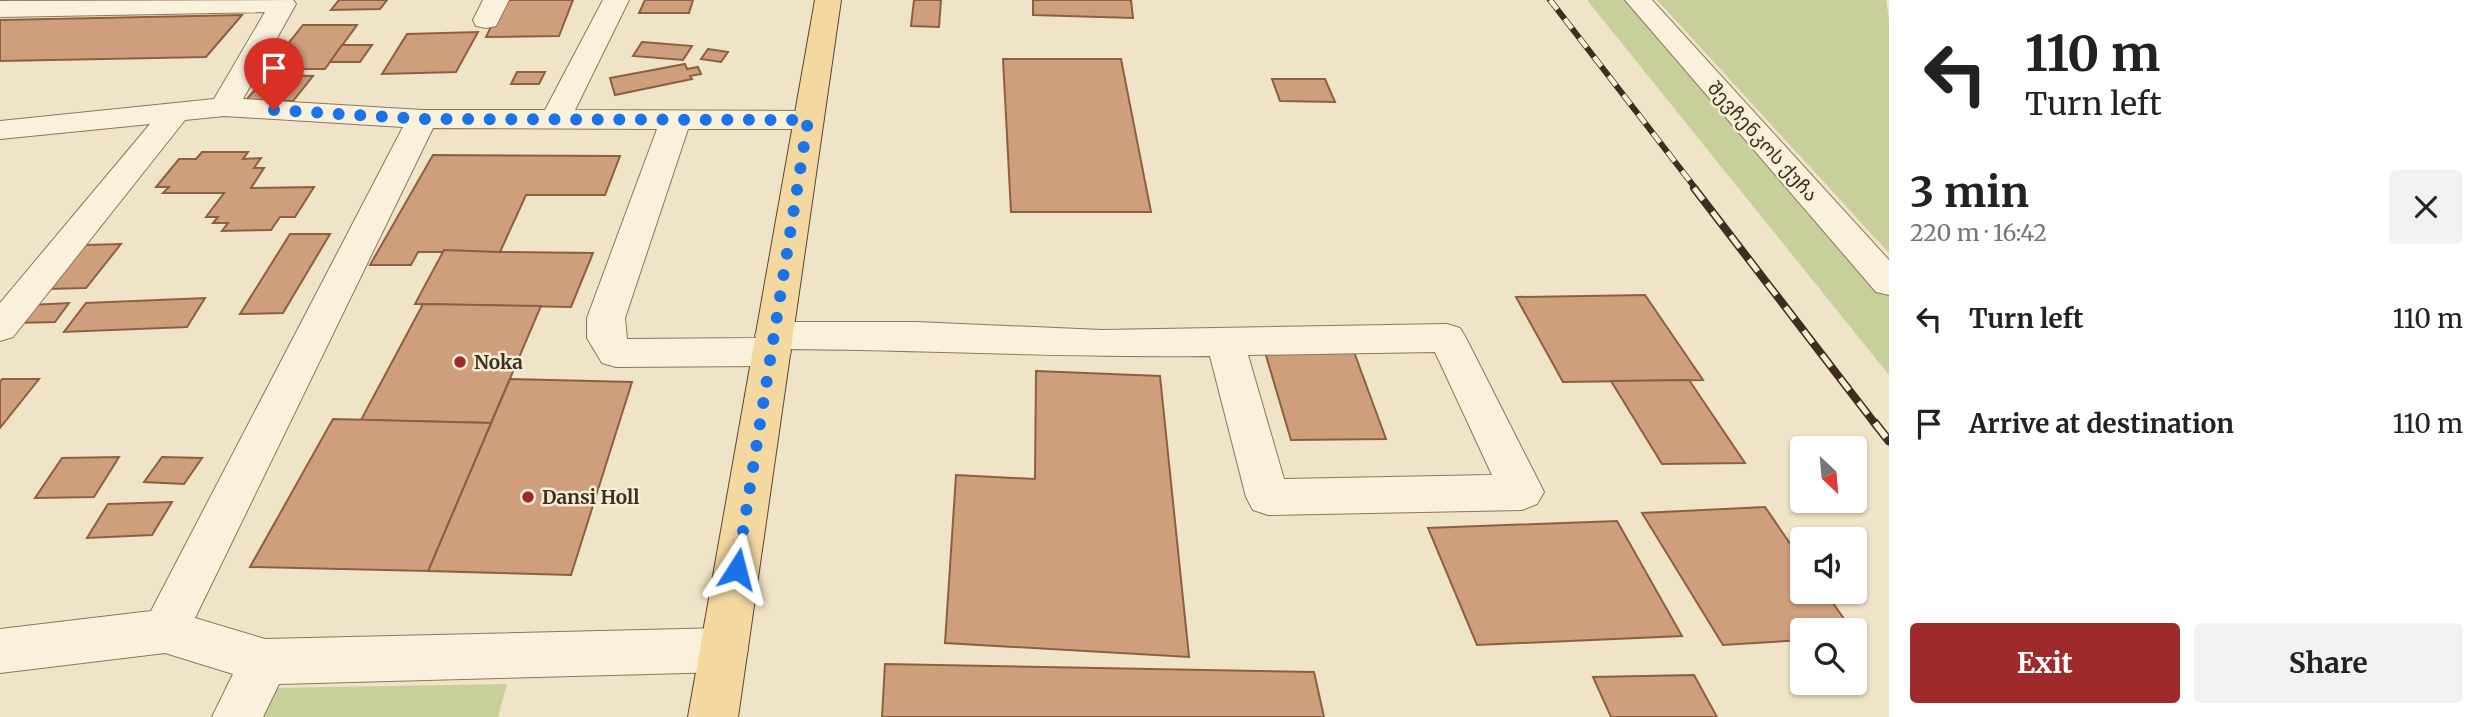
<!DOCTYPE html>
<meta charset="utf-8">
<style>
:root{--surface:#fff;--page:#f2f2f2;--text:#222;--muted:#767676;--accent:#9e2a2b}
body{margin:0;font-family:Merriweather,"Noto Sans Georgian",serif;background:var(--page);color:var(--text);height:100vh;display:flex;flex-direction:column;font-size:26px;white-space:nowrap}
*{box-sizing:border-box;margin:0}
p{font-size:23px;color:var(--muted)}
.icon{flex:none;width:38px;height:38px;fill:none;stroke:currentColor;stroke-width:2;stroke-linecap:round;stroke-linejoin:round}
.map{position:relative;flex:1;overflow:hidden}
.sheet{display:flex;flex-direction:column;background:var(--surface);width:595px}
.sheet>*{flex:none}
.banner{background:#fff;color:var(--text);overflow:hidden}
.needle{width:46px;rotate:154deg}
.controls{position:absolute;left:1790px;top:436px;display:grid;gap:14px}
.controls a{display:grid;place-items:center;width:77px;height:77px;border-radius:7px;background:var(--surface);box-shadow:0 2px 5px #0004;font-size:35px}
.pin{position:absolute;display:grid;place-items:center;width:60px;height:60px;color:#fff;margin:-72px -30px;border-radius:50% 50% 50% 0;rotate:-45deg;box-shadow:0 0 7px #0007}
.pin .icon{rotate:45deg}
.me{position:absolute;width:77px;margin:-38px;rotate:9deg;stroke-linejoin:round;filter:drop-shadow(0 0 5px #0008)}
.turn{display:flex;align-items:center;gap:24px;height:147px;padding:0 21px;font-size:32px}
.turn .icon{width:91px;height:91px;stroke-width:2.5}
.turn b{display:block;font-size:49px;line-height:60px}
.round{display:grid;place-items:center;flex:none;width:74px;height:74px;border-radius:7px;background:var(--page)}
.headline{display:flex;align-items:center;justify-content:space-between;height:119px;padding:0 21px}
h1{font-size:42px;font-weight:700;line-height:52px}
.cta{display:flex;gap:14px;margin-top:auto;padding:14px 21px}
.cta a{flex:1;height:80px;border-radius:7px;background:var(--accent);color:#fff;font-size:28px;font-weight:700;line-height:80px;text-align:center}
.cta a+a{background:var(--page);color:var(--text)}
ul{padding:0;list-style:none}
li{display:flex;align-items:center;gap:21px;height:105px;padding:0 21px}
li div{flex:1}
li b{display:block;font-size:26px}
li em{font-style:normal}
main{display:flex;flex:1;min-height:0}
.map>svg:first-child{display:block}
.green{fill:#c9cf9b}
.building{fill:#cf9f7d;stroke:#8d5f41;stroke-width:2}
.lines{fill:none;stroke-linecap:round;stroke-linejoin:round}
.minor-casing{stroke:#8d765c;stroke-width:2}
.major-casing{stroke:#5b4430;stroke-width:2}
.minor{fill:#faf1dc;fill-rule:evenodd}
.major{fill:#f3d9a0;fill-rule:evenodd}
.rail-far2-casing{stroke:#3d2e20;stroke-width:6}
.rail-far1-casing{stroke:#3d2e20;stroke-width:8}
.rail-casing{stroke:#3d2e20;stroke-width:9}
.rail-far2{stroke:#f7eed8;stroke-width:4.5;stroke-dasharray:12;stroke-linecap:butt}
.rail-far1{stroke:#f7eed8;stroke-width:5;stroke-dasharray:15;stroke-linecap:butt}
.rail{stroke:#f7eed8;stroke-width:6;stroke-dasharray:18;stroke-linecap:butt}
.route{stroke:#1a73e8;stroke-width:12;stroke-dasharray:0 21.6}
.poi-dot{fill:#9e2a2b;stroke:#f7eed8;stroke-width:2.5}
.labels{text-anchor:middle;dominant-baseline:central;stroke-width:5;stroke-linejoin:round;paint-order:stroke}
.street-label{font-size:19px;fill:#3d2e20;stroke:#f7eed8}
.poi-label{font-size:19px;font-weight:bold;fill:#3d2e20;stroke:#f7eed8;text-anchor:start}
</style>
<main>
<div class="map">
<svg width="1889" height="717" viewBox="0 0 1889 717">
<rect width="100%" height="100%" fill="#f0e4c8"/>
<!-- green -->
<g class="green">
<polygon points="1587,0 1638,0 1889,283 1889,375"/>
<polygon points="1657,0 1886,0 1889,18 1889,253"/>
<polygon points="507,684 498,717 257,717 270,688"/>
</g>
<!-- building -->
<g class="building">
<polygon points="339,0 387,0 380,9 331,10"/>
<polygon points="504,0 573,0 559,36 486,37"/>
<polygon points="645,0 693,0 689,13 639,13"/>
<polygon points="914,0 941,0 939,27 911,26"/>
<polygon points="1033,0 1131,0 1133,18 1033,15"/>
<polygon points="242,15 206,57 0,61 0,20"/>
<polygon points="303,25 357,25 325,69 268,69"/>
<polygon points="478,32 456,72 382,74 407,34"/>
<polygon points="642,42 692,46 683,60 633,56"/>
<polygon points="342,45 372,45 360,62 330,62"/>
<polygon points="708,49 728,52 721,62 701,59"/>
<polygon points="1003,59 1121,59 1151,212 1011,212"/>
<polygon points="685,64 687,69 698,67 701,74 690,76 692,79 615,95 610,78"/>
<polygon points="517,72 545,72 539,84 511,84"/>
<polygon points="268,75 313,76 293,101 246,100"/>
<polygon points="1272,79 1325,79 1335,102 1280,101"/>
<polygon points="202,152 248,152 243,159 261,158 254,168 264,168 251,188 314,187 295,217 280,217 271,230 222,231 228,223 213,223 218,217 206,217 224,193 163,193 169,187 156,187 179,159 196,159"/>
<polygon points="433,155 620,156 605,195 526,195 500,252 418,252 411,265 370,265"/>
<polygon points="290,234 330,234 283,313 240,314"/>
<polygon points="121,244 86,288 48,289 84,245"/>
<polygon points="444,250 500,252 593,253 571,307 415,304"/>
<polygon points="1645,295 1703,380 1563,382 1516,297"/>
<polygon points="205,298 187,327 64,332 86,303"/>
<polygon points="69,303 55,322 15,323 30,305"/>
<polygon points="423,304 541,306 491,423 361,420"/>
<polygon points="1265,352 1354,352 1386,439 1291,440"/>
<polygon points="1036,371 1160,376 1189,657 945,643 956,475 1035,479"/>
<polygon points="2,379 39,379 0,428 0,382"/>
<polygon points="510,379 632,382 571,575 428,571"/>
<polygon points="1689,380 1745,463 1662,464 1611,381"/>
<polygon points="333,419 491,423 428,571 250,567"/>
<polygon points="119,457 94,497 35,498 62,458"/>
<polygon points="162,457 202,458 184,484 144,482"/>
<polygon points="172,502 152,535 87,538 108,504"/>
<polygon points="1765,507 1802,561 1802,592 1825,592 1852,630 1802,630 1802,640 1723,645 1642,513"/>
<polygon points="1617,521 1682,636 1477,645 1428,528"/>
<polygon points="885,664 1314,672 1324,717 882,717"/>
<polygon points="1694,675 1717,717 1611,717 1593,677"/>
</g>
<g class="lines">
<defs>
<g id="minor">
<path d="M293 0 296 4 243 99 422 110H545L603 0H629L575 110 808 111 819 114 823 120 819 126 808 129H688L625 318 627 339 757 338 755 335 761 325 774 322H916L1102 330 1447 324 1460 328 1466 338 1544 492 1537 504 1522 510 1268 515 1253 510 1246 497 1210 356C1069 358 929 350 789 349L791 352 786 362 772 366 616 367 602 363 587 338V318L657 129 433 128 195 618 265 639 724 628 741 634 748 650 741 666 724 672 279 684 263 717H212L233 674 165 653 0 673V629L151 611 403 127 224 116 185 120 13 337 0 341V303L150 124 0 139V121L214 99 265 12 0 17V1ZM1435 352 1492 475 1284 479 1248 355Z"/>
<polygon points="483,0 509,0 496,26 486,28 476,26 473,20"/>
<polygon points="1625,0 1652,0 1889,260 1889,295 1876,292"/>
</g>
<polygon id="major" points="815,0 841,0 738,717 688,717"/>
</defs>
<!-- minor casing -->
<use href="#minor" class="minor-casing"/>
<!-- major casing -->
<use href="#major" class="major-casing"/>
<!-- minor -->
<use href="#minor" class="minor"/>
<!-- major -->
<use href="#major" class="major"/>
<defs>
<polyline id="rail-far2" points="1550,0 1696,189"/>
<polyline id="rail-far1" points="1694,188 1876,425"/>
<polyline id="rail" points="1875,423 1889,441"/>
</defs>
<!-- rail-far2 casing -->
<use href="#rail-far2" class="rail-far2-casing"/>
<!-- rail-far1 casing -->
<use href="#rail-far1" class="rail-far1-casing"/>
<!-- rail casing -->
<use href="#rail" class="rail-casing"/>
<!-- rail-far2 -->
<use href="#rail-far2" class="rail-far2"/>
<!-- rail-far1 -->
<use href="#rail-far1" class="rail-far1"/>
<!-- rail -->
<use href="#rail" class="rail"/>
</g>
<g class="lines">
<!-- route -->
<polyline class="route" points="274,110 422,119 808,120 737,569"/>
</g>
<!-- markers -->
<g class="poi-dot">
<circle cx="460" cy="362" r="7"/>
<circle cx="528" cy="497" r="7"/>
</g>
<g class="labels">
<!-- street labels -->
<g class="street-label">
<text transform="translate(1763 141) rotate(48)">შევჩენკოს ქუჩა</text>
</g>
<!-- poi labels -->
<g class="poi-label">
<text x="474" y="362">Noka</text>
<text x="542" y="497">Dansi Holl</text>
</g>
</g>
</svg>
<div class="controls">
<a><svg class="needle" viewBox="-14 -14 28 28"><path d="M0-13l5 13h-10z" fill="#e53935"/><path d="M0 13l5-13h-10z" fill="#767676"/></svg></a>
<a><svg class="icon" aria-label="sound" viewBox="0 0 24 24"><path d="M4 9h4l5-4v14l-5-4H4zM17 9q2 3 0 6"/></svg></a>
<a><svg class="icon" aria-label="search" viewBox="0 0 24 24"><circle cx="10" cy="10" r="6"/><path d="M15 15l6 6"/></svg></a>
</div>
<div class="pin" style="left:274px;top:110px;background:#d93025"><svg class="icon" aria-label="arrive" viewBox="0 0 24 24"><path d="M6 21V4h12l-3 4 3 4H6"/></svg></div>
<svg class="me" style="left:737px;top:569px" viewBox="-20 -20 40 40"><path d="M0-17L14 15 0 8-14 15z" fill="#1a73e8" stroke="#fff" stroke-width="4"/></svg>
</div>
<section class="sheet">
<div class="banner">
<div class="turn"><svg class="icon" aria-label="left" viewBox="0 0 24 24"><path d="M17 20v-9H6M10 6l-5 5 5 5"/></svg><div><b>110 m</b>Turn left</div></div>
</div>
<div class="headline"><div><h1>3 min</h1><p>220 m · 16:42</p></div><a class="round"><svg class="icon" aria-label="close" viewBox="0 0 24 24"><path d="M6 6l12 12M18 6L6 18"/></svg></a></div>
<ul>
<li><svg class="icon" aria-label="left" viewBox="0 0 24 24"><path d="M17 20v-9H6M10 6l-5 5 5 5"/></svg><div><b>Turn left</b></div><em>110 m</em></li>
<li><svg class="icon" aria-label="arrive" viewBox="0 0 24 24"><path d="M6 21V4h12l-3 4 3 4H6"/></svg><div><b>Arrive at destination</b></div><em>110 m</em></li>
</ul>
<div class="cta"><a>Exit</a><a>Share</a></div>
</section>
</main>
